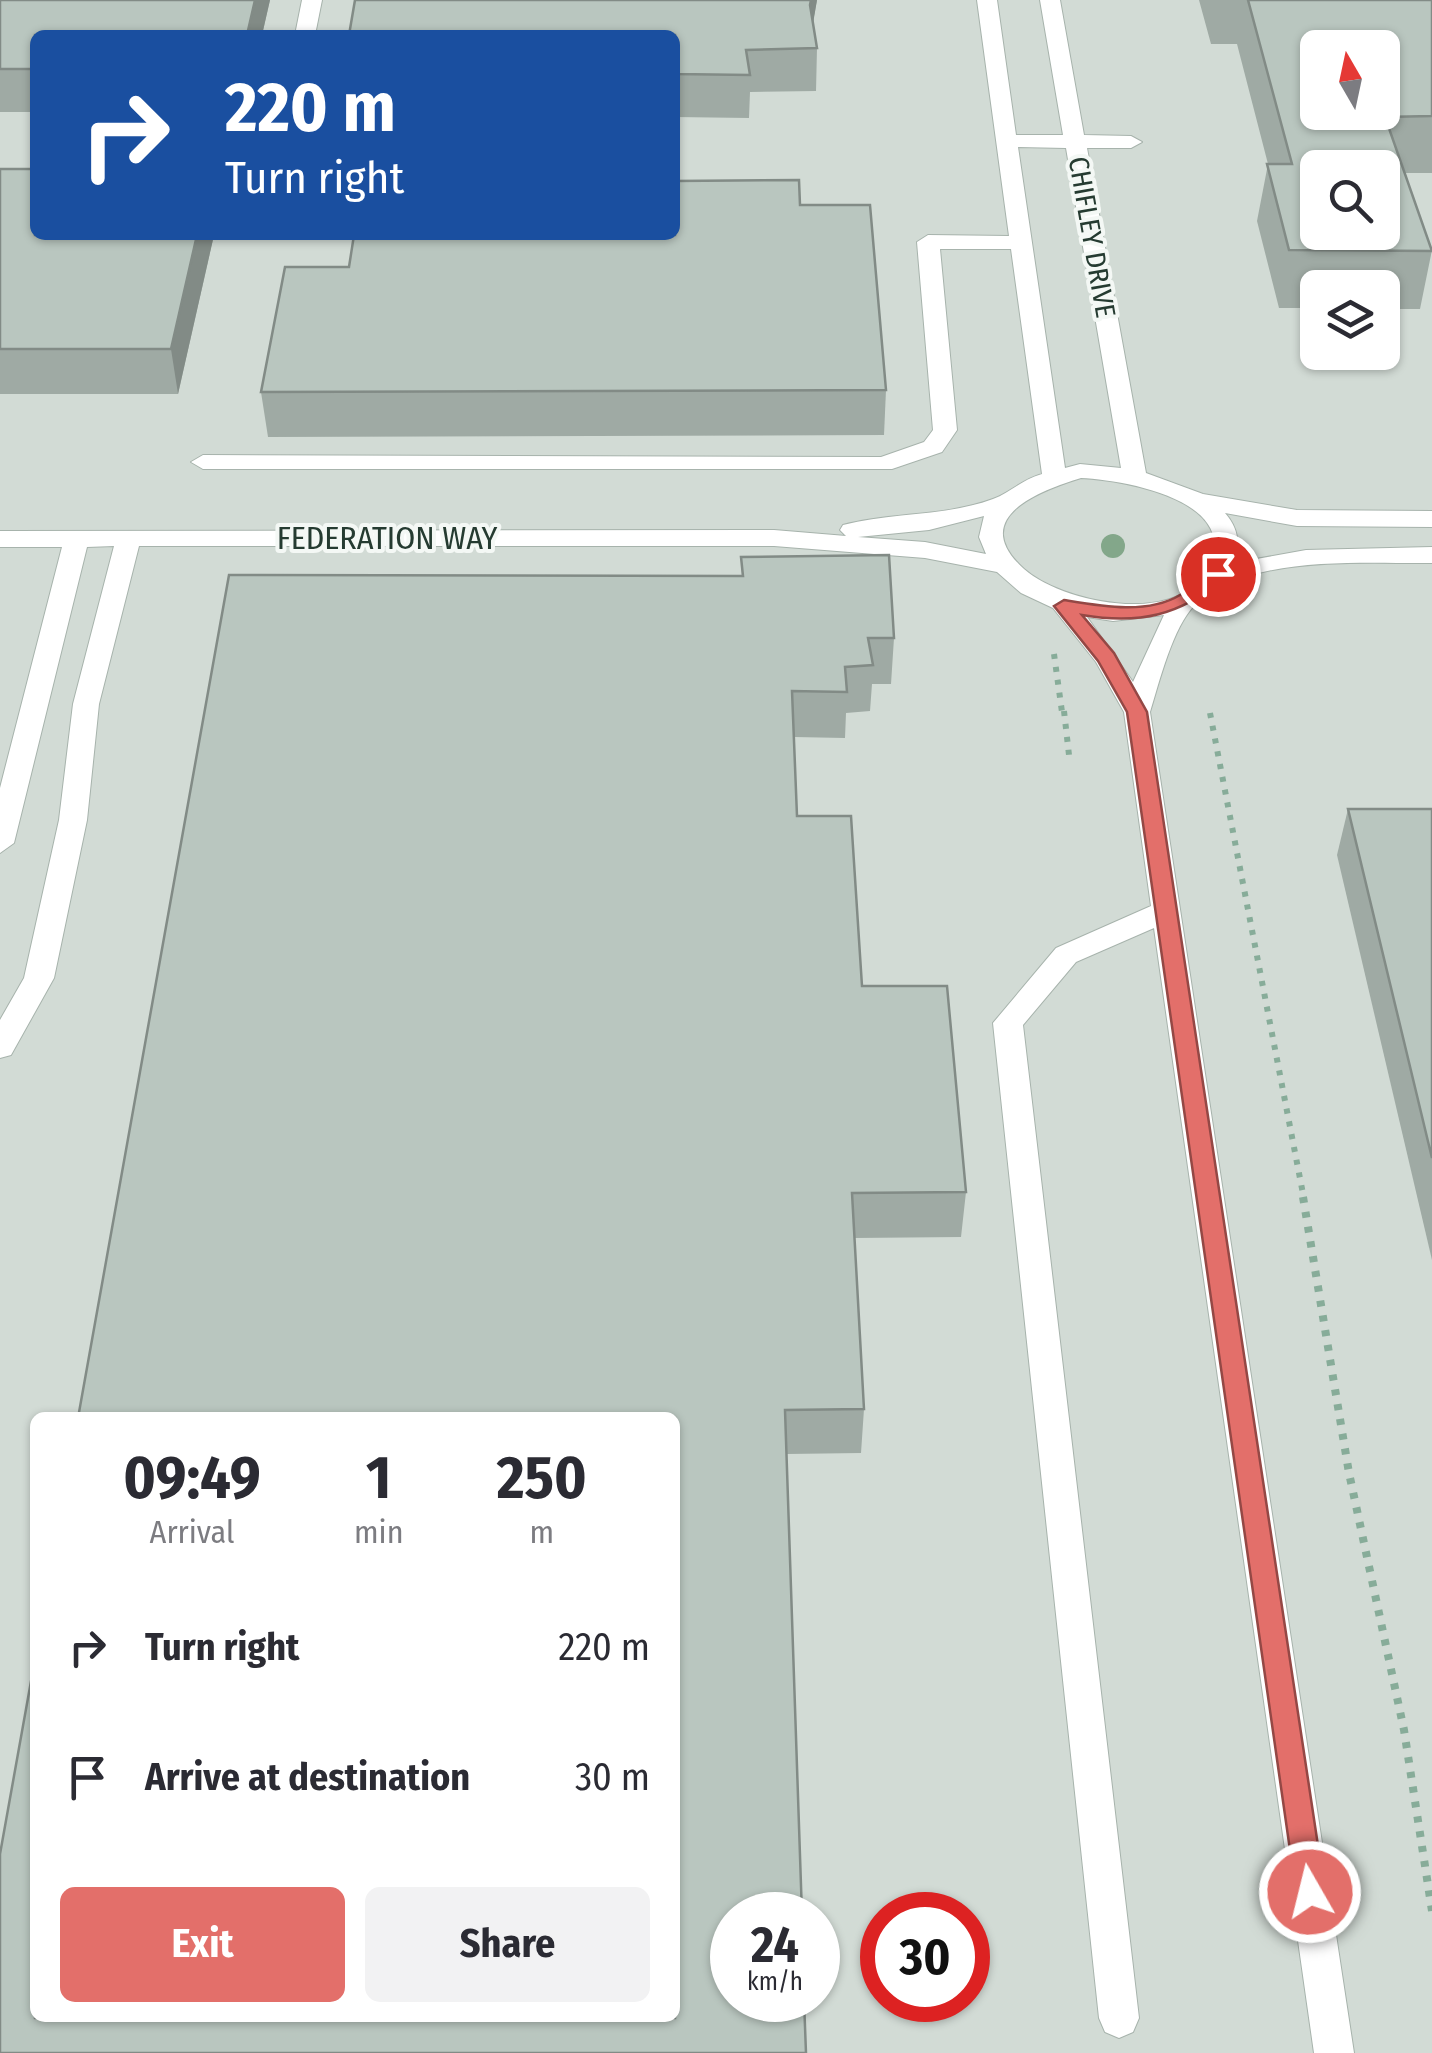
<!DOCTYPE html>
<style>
:root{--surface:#fff;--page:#f2f2f3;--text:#2b2b33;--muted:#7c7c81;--accent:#e36f6a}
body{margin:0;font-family:"Fira Sans Condensed",sans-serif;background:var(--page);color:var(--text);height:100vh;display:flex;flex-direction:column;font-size:38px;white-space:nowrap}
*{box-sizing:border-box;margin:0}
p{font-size:32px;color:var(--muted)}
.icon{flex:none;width:55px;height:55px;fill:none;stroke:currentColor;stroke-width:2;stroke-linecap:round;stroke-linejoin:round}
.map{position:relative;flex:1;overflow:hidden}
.side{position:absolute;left:30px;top:1412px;width:650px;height:610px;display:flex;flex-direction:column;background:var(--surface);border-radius:15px;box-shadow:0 2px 8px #0004}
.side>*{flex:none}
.banner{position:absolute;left:30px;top:30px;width:650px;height:210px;border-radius:15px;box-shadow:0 2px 8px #0004;background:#1a4fa0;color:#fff;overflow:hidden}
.needle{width:65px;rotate:351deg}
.fabs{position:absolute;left:1300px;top:30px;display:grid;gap:20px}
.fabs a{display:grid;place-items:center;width:100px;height:100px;border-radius:15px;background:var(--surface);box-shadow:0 2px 8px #0004;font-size:50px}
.speed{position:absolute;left:710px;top:1892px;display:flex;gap:20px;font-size:50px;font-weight:700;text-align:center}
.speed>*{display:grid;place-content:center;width:130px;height:130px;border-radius:50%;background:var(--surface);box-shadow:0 2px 8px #0004;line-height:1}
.speed small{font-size:25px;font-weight:400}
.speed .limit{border:15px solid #d22;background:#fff;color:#111}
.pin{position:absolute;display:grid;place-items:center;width:85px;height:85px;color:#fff;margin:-42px;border:5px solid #fff;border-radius:50%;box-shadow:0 2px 10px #0007}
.me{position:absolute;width:110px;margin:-55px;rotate:352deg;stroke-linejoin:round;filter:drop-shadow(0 0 8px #0008)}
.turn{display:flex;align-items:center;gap:35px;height:210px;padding:0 30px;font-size:45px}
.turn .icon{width:130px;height:130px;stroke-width:2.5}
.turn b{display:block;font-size:70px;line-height:85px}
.eta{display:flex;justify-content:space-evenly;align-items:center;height:170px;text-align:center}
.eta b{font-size:60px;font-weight:700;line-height:70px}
.action{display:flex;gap:20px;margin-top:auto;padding:20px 30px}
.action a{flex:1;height:115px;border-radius:15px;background:var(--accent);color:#fff;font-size:40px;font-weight:700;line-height:115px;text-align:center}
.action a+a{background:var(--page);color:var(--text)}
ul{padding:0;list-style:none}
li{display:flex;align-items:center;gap:30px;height:130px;padding:0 30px}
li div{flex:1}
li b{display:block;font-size:38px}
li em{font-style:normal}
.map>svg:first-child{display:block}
.built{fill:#d2dbd5;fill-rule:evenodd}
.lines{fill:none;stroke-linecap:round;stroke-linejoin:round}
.minor-casing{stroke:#a7b3ac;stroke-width:2}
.path-far1{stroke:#87ac99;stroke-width:6;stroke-dasharray:5 8;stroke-linecap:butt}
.path{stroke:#87ac99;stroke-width:8;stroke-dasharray:6 9;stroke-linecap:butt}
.minor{fill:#fff;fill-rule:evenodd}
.tree{fill:#83a78a}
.wall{fill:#9faaa4}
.shaded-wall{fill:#828b86}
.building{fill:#b9c6bf;stroke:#828b86;stroke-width:2.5;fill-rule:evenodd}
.route{fill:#e36f6a;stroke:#944845;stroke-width:2.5}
.labels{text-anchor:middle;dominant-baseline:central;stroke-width:8;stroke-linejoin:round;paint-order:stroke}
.far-street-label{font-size:28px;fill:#253b31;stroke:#f4f8f5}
.street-label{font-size:32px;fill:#253b31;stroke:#f4f8f5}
</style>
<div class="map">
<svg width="1432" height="2053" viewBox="0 0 1432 2053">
<rect width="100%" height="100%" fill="#e4ece6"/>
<!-- built -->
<path class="built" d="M0 0H1432V2053H0ZM35 35H675V235H35ZM1318 48H1382V112H1318ZM1318 168H1382V232H1318ZM1318 288H1382V352H1318ZM35 1418H675V2018H35ZM732 1915H818V2000H732ZM882 1915H968V2000H882Z"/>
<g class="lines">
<defs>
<g id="minor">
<polygon points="302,0 322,0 315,35 295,35"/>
<path d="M977 0H997L1016 135H1063L1040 0H1060L1084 135 1131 136 1142 142 1131 148H1087L1146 473 1203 494 1297 510 1432 511V527L1297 526 1225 513C1239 529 1240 544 1234 563L1306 550 1432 547V563C1361 564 1248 554 1195 605 1173 626 1159 683 1150 712L1354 2053H1314L1154 928 1076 962 1023 1025 1139 2018 1133 2032 1119 2038 1105 2032 1099 2018 993 1023 1056 948 1151 906 1124 712 1096 662 1053 608 1021 593 997 572 925 558 774 546H139L99 704 87 820 54 978 11 1055 0 1058V1020L24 978 59 820 73 704 114 546 87 547 14 843 0 853V788L62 547H0V531L774 530 846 536 840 530 843 525C892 512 944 517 993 499 1010 493 1021 480 1042 474L1011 249H940L957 430 942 452 892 469H203L191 462 203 455 881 457 924 442 933 430 917 242 928 235 1009 236ZM1018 147 1066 148 1121 468 1080 464 1065 468ZM1081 478C1126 480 1249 502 1205 573 1173 626 1061 602 1024 569 967 518 1039 491 1081 478ZM984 516 979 537 986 554 925 542 858 537 929 530ZM1164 615 1133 682 1087 617 1113 621Z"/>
</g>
</defs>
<!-- minor casing -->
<use href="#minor" class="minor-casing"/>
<!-- path-far1 -->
<g class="path-far1">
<polyline points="1054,654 1062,712"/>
<polyline points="1064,711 1069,755"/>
<polyline points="1210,713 1304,1199"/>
</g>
<!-- path -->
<polyline class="path" points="1303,1197 1349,1473 1404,1730 1432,1911"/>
<!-- minor -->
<use href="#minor" class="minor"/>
</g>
<!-- trees -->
<circle class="tree" cx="1113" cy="546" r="12"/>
<!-- wall -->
<g class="wall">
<polygon points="0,0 270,0 262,35 35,35 35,112 0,112"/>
<polygon points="355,0 817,0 813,22 817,48 816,91 750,92 749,118 675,117 675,35"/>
<polygon points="1199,0 1432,0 1432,173 1405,173 1432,250 1420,309 1382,309 1382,288 1318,288 1318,308 1279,308 1257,221 1268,164 1237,44 1211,44"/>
<polygon points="0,169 214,235 178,394 0,394"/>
<polygon points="800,205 886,390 884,435 268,437 261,392 349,267"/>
<polygon points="741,557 894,638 891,684 872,684 870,711 846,713 845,738 794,737 797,816 862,986 966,1192 961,1237 854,1238 864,1409 861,1453 787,1454"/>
<polygon points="1348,809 1432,809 1432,1260 1337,855"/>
</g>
<!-- shaded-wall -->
<g class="shaded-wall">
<polygon points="255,0 270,0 262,35 247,35"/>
<polygon points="811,0 817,0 809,47"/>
<polygon points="197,235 214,235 178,394 171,349"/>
</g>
<!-- building -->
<g class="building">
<polygon points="0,0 255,0 247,35 35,35 35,69 0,69"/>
<polygon points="355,0 811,0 810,5 817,48 746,50 750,75 675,74 675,35 349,35"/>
<path d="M1248 0H1432V116L1385 117 1432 251 1289 250 1267 164H1292ZM1318 48H1382V112H1318ZM1318 168H1382V232H1318Z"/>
<polygon points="0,169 35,169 35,235 197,235 171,349 0,349"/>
<polygon points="799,180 800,205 870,205 886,390 261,392 285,267 349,267 354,235 675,235 675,181"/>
<polygon points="889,555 894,638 868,638 873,665 845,667 847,692 792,691 797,816 851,816 862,986 947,986 966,1192 852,1193 864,1409 785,1410 802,1915 732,1915 732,2000 804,2000 806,2053 0,2053 0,1854 35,1659 35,2018 675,2018 675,1418 78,1418 229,575 743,576 741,557"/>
<polygon points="1348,809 1432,809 1432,1158"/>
</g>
<!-- route -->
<path class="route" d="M1218 569 1228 574 1225 579C1179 615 1141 625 1082 615L1114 653 1147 712 1325 1892 1321 1902 1310 1906 1300 1902 1296 1892 1127 712 1098 661 1054 606 1064 600C1100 606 1147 615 1180 595 1193 587 1203 573 1218 569Z"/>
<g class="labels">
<!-- far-street labels -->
<g class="far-street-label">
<text transform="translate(1092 237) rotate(80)">CHIFLEY DRIVE</text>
</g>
<!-- street labels -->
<g class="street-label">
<text x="387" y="538">FEDERATION WAY</text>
</g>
</g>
</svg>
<div class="fabs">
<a><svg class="needle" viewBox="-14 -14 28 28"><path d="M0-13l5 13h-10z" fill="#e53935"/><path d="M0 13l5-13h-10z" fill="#7c7c81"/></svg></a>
<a><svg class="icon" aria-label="search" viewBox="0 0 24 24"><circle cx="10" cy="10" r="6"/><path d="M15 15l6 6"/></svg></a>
<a><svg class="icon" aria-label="layers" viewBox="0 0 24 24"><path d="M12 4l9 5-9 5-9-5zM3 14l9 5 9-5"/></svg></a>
</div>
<div class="speed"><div>24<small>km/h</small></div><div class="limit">30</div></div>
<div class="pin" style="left:1218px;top:574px;background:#d93025"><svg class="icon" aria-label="arrive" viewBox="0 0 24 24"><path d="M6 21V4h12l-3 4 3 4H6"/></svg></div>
<svg class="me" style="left:1310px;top:1892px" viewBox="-20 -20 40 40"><circle r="17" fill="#e36f6a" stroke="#fff" stroke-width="3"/><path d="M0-11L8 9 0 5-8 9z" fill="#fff"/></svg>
<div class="banner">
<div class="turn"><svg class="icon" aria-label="right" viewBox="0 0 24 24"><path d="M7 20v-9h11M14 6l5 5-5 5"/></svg><div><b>220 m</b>Turn right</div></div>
</div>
<section class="side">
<div class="eta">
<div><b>09:49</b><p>Arrival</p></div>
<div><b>1</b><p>min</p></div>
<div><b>250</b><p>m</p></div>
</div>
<ul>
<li><svg class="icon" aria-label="right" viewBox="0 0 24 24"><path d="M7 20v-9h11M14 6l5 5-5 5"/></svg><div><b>Turn right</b></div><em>220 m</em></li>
<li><svg class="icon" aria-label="arrive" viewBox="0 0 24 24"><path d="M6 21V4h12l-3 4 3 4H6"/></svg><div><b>Arrive at destination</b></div><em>30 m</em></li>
</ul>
<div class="action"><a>Exit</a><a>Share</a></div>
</section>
</div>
